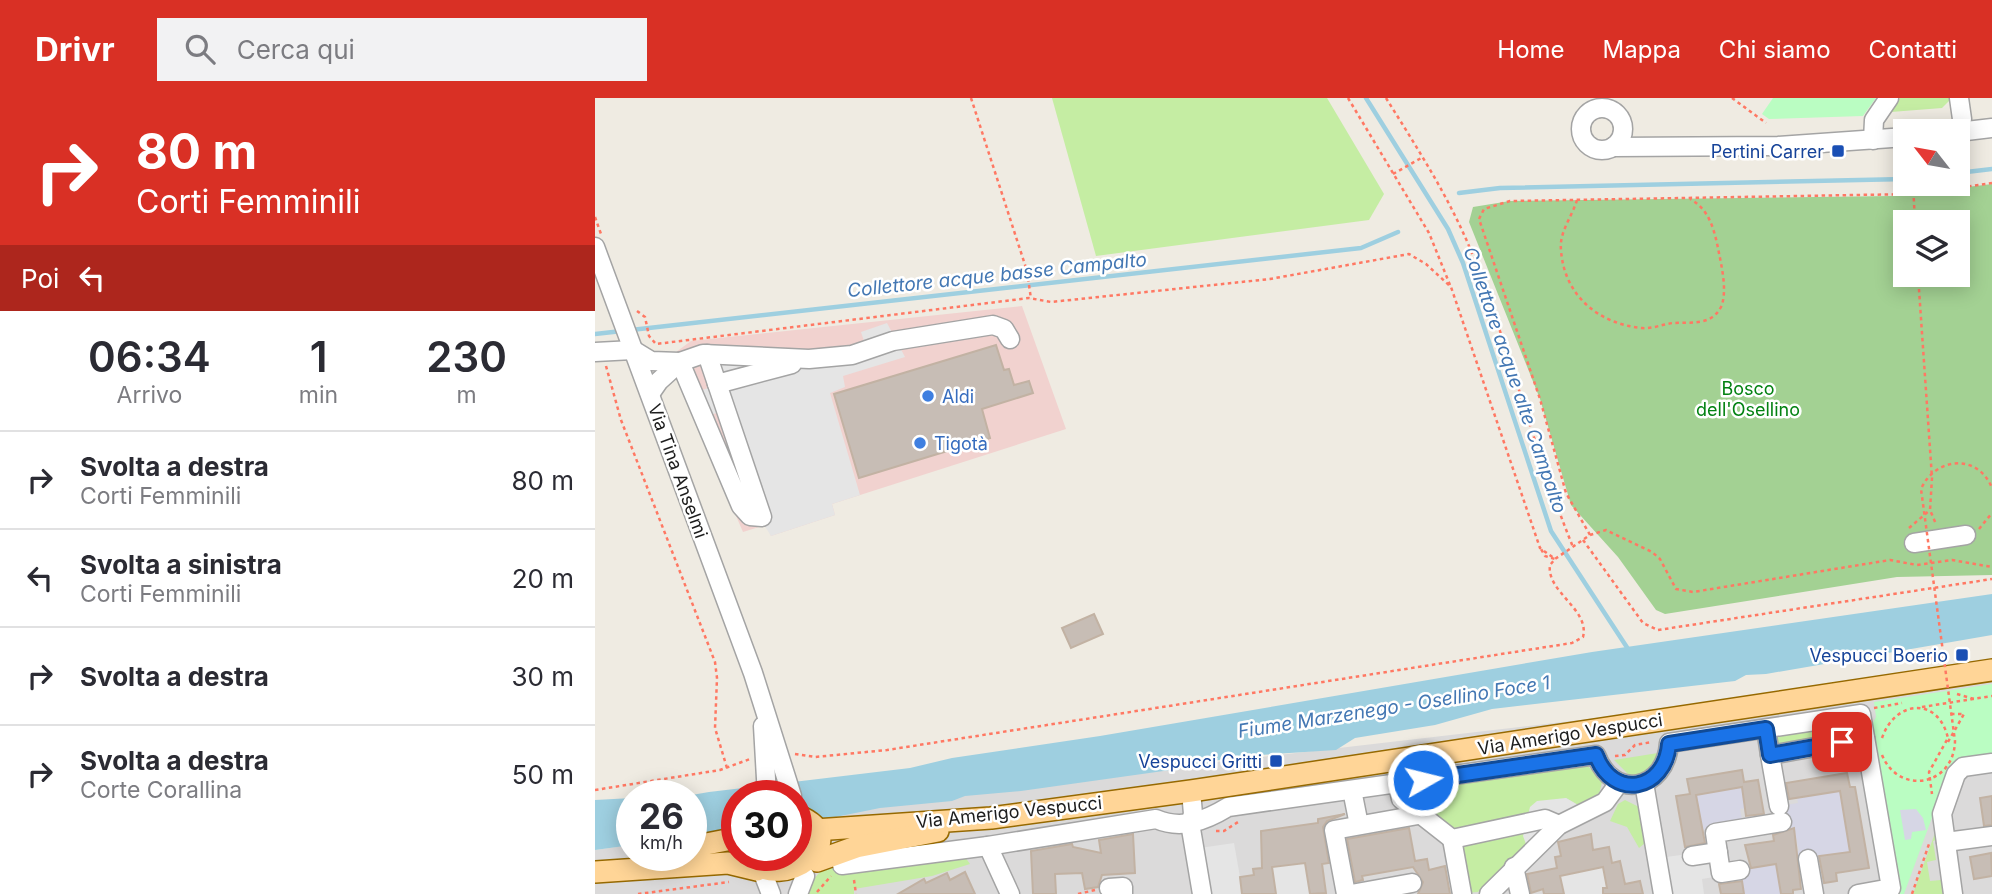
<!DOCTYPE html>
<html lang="it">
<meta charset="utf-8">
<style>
:root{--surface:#fff;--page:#f2f2f3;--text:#2b2b33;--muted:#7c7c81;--line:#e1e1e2;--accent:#d93025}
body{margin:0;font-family:Inter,sans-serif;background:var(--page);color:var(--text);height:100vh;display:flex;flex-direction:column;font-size:26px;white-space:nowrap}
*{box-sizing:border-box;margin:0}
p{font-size:23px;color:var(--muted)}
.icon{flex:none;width:38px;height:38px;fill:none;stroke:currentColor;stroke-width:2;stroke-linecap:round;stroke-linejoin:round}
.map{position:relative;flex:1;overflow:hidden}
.sheet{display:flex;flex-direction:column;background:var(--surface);width:595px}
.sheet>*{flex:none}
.top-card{background:#d93025;color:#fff;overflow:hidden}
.needle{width:46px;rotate:301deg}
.controls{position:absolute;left:1298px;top:21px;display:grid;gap:14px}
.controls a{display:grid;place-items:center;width:77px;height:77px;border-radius:0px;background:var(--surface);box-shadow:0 4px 18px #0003;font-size:35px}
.speed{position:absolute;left:21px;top:682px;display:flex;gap:14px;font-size:35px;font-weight:700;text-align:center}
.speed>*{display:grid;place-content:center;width:91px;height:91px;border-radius:50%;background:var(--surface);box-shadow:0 4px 18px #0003;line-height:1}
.speed small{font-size:18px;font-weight:400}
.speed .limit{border:10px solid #d22;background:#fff;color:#111}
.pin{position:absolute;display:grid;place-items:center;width:60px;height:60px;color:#fff;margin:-30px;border-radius:14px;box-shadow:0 4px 10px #0006}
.me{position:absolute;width:77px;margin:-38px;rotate:82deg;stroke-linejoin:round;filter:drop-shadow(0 0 5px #0008)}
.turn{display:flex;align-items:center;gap:24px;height:147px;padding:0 21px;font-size:32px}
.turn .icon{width:91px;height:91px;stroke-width:2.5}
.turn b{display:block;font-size:49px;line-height:60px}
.then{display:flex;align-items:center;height:66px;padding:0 21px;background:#0003;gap:14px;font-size:26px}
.eta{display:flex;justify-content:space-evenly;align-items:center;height:119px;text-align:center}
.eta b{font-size:42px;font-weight:600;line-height:49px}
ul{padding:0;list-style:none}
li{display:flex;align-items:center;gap:21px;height:98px;padding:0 21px;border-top:2px solid var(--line)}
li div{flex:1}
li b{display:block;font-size:26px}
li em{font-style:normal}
header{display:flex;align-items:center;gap:42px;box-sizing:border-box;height:98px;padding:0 35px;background:var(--accent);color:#fff}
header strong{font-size:33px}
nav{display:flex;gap:38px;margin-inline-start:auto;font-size:24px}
.search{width:490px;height:63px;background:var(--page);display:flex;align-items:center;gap:18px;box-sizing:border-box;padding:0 24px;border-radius:0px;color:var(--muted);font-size:26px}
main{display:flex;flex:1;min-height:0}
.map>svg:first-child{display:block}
.residential{fill:#dbdada}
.commercial{fill:#f1d2cf}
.grass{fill:#c5eda3}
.forest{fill:#a3d193;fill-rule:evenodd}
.park{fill:#bafdc2}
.parking{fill:#e5e5e5}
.plaza{fill:#d6d6e5}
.water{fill:#9ecfe0}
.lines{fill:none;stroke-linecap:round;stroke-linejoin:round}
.stream{stroke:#9ecfe0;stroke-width:4.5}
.building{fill:#c7bdb5;stroke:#c2b2a3;stroke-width:2}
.minor-casing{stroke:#a4a4a4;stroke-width:21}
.major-casing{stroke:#966900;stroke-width:24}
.path{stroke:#ff7863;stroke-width:2.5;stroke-dasharray:3.5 3.5;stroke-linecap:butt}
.minor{stroke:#fff;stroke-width:18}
.major{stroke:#ffd597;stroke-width:21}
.path-bridge{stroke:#ff7863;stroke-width:2.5;stroke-dasharray:3.5 3.5;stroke-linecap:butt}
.route-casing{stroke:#114b97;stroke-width:18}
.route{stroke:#1a73e8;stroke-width:12}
.transit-dot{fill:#1a4fb4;stroke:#fff;stroke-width:2.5}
.shop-dot{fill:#3f7fe0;stroke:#fff;stroke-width:2.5}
.labels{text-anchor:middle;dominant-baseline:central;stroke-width:5;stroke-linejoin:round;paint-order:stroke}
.transit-label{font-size:18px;fill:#164399;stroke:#fff;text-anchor:end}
.park-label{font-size:18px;fill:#038212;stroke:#fff}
.shop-label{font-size:18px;fill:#366cbe;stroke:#fff;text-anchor:start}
.street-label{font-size:18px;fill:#1d1d1d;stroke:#fff}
.water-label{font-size:19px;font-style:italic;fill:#4377b3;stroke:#fff}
</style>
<header>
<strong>Drivr</strong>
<div class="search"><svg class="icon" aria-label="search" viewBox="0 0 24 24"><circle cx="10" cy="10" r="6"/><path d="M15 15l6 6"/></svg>Cerca qui</div>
<nav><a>Home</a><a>Mappa</a><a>Chi siamo</a><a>Contatti</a></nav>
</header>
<main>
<section class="sheet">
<div class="top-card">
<div class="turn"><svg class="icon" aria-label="right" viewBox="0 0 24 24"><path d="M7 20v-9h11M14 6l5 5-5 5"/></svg><div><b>80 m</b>Corti Femminili</div></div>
<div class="then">Poi<svg class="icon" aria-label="left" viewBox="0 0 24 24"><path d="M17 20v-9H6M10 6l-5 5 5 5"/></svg></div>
</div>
<div class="eta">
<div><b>06:34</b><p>Arrivo</p></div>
<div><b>1</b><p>min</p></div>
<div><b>230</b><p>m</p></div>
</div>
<ul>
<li><svg class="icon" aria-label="right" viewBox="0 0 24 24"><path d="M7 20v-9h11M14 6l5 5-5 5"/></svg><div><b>Svolta a destra</b><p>Corti Femminili</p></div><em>80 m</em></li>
<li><svg class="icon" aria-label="left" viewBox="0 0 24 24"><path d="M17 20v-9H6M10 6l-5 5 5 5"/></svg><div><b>Svolta a sinistra</b><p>Corti Femminili</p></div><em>20 m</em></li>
<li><svg class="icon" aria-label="right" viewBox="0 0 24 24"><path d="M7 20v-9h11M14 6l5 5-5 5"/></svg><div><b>Svolta a destra</b></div><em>30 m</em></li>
<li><svg class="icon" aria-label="right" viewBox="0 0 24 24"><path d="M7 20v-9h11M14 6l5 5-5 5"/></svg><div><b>Svolta a destra</b><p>Corte Corallina</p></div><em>50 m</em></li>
</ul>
</section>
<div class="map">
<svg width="1397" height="796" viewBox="0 0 1397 796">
<rect width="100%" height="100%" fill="#efebe2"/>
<!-- residential -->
<polygon class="residential" points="1397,574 1397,796 0,796 0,752 37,747 37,758 96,758 142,730 142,758 201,758 201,713"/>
<!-- commercial -->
<polygon class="commercial" points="427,208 471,331 237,406 240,417 176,438 171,427 148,434 73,260 96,243"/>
<!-- grass -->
<g class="grass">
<polygon points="457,0 732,0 789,96 774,122 501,158"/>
<polygon points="1305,0 1354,0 1354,3 1347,10 1296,14"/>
<polygon points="1261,623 1263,632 1257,638 1183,651 1181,637"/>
<polygon points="1063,655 1051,677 1037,680 1019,662"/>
<polygon points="992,667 1007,684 1003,701 983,707 971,700 933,719 858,734 817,704 820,692"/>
<polygon points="1030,702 1044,709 1050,745 1044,750 1032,729 1015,723 1023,706"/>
<polygon points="930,732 931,746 883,794 871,795 865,747"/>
<polygon points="1340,735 1342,742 1338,743 1341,762 1332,764 1335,783 1346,782 1349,796 1318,796"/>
<path d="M252 758 243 774 246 776 370 759 375 766 337 778 259 791V796H213C219 773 232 768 252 758Z"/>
</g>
<!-- forest -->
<path class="forest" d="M1397 86V477L1302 479 1070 516 1061 512 1023 459 976 407 945 301 874 124 878 109 915 103 1298 98ZM1311 124H1363V177H1311Z"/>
<!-- park -->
<g class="park">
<polygon points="1178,0 1281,0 1268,18 1174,21 1167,16"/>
<polygon points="1397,586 1397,658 1357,665 1309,796 1294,796 1276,628 1281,619 1279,604"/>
</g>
<!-- parking -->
<g class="parking">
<polygon points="292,225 310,259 248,278 250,289 235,295 265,397 237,406 240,417 176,438 152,400 125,314 115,317 105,293 115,289 98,249 188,254 257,248 269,243 266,234"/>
<polygon points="971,700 983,707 931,746 928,738 935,709 942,703"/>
<polygon points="639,745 648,796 614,796 605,750"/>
<polygon points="1115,753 1119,779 1107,781 1109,796 1076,796 1071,759"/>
<polygon points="710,765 715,796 681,796 677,769"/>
<polygon points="1008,769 1013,796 969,796 965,778"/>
</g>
<!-- plaza -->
<g class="plaza">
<polygon points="1147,689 1150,710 1145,711 1148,726 1107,732 1101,697"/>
<polygon points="1245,693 1256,764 1237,757 1202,763 1200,754 1204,753 1199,731 1188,732 1184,708 1203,705 1202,700"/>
<polygon points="1321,711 1328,720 1331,732 1317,734 1316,741 1310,742 1305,712"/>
<polygon points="1181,766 1186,796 1149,796 1145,772"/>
</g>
<!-- water -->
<g class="water">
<polygon points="1397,496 1397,537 1171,576 1151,577 1140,583 897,611 840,627 760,640 741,652 634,659 604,668 426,693 370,698 357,703 285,710 201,727 201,698 142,698 142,737 96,741 96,698 91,698 114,694 315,670 357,660 505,638 997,554"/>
<polygon points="37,700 37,747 0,752 0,702"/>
</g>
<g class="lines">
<!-- stream -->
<g class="stream">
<polyline points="771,0 853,131 868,165 956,433 1035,554"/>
<polyline points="1363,75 1397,71"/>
<polyline points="864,95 905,90 1311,81"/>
<polyline points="36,232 766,150 803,134"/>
<polyline points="0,236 27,233"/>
</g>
</g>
<!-- building -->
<g class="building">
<polygon points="401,247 409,272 414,271 419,287 434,283 438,295 387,311 395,340 264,380 239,296"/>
<polygon points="499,516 508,536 476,550 467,530"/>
<polygon points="1147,672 1149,684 1163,682 1169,716 1151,718 1147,689 1101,697 1110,745 1090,749 1081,698 1095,696 1092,681"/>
<polygon points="1252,675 1255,689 1260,689 1274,770 1241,775 1242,783 1229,785 1224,758 1255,754 1245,693 1194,701 1191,685"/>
<polygon points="1397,698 1397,727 1389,728 1385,700"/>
<polygon points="750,716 732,723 728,729 734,765 727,766 731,795 715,796 710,765 677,769 681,796 647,796 645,779 659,777 658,771 667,770 666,733 723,725 723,721"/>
<polygon points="814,730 820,763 832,761 834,772 850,768 855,796 823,796 828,784 818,769 767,778 768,782 760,784 752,741"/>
<polygon points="1199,730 1206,791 1198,792 1198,796 1186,796 1181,766 1156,770 1150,747 1179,743 1178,737"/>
<polygon points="538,736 540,775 507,777 503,789 490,791 487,775 460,776 461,796 438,796 436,753 477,746 478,749 506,755 504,742"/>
<polygon points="996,736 998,752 1014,749 1017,765 1025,763 1030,786 1045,783 1048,796 1008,796 1008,790 1012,790 1008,769 965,778 969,796 949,796 948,791 936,795 932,776 962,770 960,759 966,758 963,744"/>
<polygon points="1396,755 1397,778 1379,781 1375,759"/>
<polygon points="370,774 380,796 303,796 329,781 331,785 352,775 355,782"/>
<polygon points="1147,783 1149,796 1126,796 1124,786"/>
</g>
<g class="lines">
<defs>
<g id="minor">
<circle cx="1007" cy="31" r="21"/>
<polyline points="1363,34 1397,30"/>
<polyline points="1364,34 1367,21 1364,0"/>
<polyline points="1278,42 1279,22 1294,0"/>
<polyline points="1018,49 1183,48 1311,39"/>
<polyline points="0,149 158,575 197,698"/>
<polyline points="0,254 38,252 56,263 85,264"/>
<polyline points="85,264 146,408 155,418 167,419 112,256"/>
<polyline points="122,286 197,266"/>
<polyline points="55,296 64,283 85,264 108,256 214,261 257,257 298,243 398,227 409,231 415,241"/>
<polyline points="1319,445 1371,437"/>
<polyline points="168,628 172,698"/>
<polyline points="1171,631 1175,657 1270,640"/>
<polyline points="1175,657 1184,708"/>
<polyline points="1049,685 1068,796"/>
<polyline points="803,686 806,701 857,741 950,721 964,727"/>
<polyline points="757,692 764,727"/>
<polyline points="596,693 598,716 595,725 607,796"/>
<polyline points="857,741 867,796"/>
<polyline points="1351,744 1397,738"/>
<polyline points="393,748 415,796"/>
<polyline points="1097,758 1123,754"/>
<polyline points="1213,761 1219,796"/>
<path d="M247 767 393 748 561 721C586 732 610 723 633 709L1001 657C1018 703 1071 693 1074 645L1266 616 1296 790 1263 796"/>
<polyline points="919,769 925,796"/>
<polyline points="1145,772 1126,775 1120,735 1187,724"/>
<polyline points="169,778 176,796"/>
<polyline points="514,790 528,789 528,796"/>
<polyline points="203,796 210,778"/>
<polyline points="751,796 739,732 823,717"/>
<polyline points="756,796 817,785"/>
<polyline points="894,796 964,727 1010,704 1024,685"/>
<polyline points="1358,796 1347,716 1361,676 1368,669 1397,665"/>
</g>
<g id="major">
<polyline points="220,732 396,720 596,693 1397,572"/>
<polyline points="96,749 142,740"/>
<path d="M157 761C183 796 265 741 201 717"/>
<polyline points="222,763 261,749 343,733"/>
<polyline points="0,774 133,765 162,772"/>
</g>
</defs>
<!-- minor casing -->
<use href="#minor" class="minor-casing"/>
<!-- major casing -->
<use href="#major" class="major-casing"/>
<!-- path -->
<g class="path">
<polyline points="376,0 432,173 436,201"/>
<polyline points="753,0 834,135 855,187"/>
<path d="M791 0C821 48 852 96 874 148 914 246 938 351 978 449"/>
<polyline points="1137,0 1171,25"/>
<polyline points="1320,27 1352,23"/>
<polyline points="798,76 828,59"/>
<polyline points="1318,86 1320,124"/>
<path d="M982 102C977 119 964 134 966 152 969 197 1003 226 1047 230 1058 231 1068 226 1078 225 1096 224 1116 228 1126 209 1133 193 1126 166 1123 150 1119 131 1114 111 1095 101"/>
<polyline points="0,119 6,136"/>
<polyline points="1323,177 1337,380 1335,412 1341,426"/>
<polyline points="42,213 50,219 54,238 61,246 434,200 456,204 675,181 814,156 831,166 856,189 945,450 960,461 995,437 1011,432 1057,454 1065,461 1081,491 1098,494 1295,462 1322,467 1357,462 1397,469"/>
<polyline points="11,268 26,322 120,564 122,580 120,630 132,670"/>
<polyline points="1314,430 1335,412"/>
<polyline points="1384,431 1397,415"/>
<polyline points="995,437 971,395 945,301 884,121 889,111 915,103 1319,96 1397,85"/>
<polyline points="988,442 1048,525 1063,532 1397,481"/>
<polyline points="1336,562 1336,559 1348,557"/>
<polyline points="1362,596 1379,601"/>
<polyline points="1327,609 1397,598"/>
<polyline points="1279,610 1307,605"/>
<polyline points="1356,616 1367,616"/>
<path d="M1287 640C1300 602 1343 598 1353 640L1334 674 1337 696"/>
<polyline points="1353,644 1369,616"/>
<path d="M200 656 220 659 292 652 977 545 988 539C995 511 951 494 955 467L960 461 950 458 946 451"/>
<polyline points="1020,658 1030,657 1040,647 1057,644"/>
<polyline points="0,692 125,672 155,661"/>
<polyline points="621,733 629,733 643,724"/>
<polyline points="259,782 261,796"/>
<polyline points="222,794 236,778"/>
<polyline points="43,796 134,784"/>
<polyline points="483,796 500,792"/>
<polyline points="1317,796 1335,743"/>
</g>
<!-- minor -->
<use href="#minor" class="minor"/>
<!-- major -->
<use href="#major" class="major"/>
<!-- path-bridge -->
<path class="path-bridge" d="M1287 657C1304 698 1359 688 1360 643L1326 391C1340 359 1383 355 1397 390"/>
</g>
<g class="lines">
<defs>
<path id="route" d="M828 682 1001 657C1018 703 1070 693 1074 646L1171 631 1175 657 1247 644"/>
</defs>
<!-- route casing -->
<use href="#route" class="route-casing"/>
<!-- route -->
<use href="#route" class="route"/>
</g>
<!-- markers -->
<g class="transit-dot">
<rect x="1236" y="46" width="14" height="14" rx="3.5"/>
<rect x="1360" y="550" width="14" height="14" rx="3.5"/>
<rect x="674" y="656" width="14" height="14" rx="3.5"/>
</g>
<g class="shop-dot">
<circle cx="333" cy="298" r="7"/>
<circle cx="325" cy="345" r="7"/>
</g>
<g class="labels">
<!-- transit labels -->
<g class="transit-label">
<text x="1229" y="53">Pertini Carrer</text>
<text x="1353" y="557">Vespucci Boerio</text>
<text x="667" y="663">Vespucci Gritti</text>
</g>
<!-- park labels -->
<g class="park-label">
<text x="1153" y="290">Bosco<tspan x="1153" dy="21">dell'Osellino</tspan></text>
</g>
<!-- shop labels -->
<g class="shop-label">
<text x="347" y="298">Aldi</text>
<text x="339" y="345">Tigotà</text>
</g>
<!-- street labels -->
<g class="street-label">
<text transform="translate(83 373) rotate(70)">Via Tina Anselmi</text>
<text transform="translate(975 636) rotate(-9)">Via Amerigo Vespucci</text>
<text transform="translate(414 714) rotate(-6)">Via Amerigo Vespucci</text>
</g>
<!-- water labels -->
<g class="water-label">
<text transform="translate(402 177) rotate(-6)">Collettore acque basse Campalto</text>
<text transform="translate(920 282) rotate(71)">Collettore acque alte Campalto</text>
<text transform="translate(799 609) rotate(-9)">Fiume Marzenego - Osellino Foce 1</text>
</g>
</g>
</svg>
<div class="controls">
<a><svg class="needle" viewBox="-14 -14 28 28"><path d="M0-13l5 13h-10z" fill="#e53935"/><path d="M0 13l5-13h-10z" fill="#7c7c81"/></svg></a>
<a><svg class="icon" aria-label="layers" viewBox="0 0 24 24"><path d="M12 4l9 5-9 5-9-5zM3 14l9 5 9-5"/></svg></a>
</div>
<div class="speed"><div>26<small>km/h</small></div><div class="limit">30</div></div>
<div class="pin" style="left:1247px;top:644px;background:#d93025"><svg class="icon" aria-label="arrive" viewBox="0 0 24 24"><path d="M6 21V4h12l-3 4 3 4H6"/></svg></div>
<svg class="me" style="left:828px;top:682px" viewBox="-20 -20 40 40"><circle r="17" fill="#1a73e8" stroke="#fff" stroke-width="3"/><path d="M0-11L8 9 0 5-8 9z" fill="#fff"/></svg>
</div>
</main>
